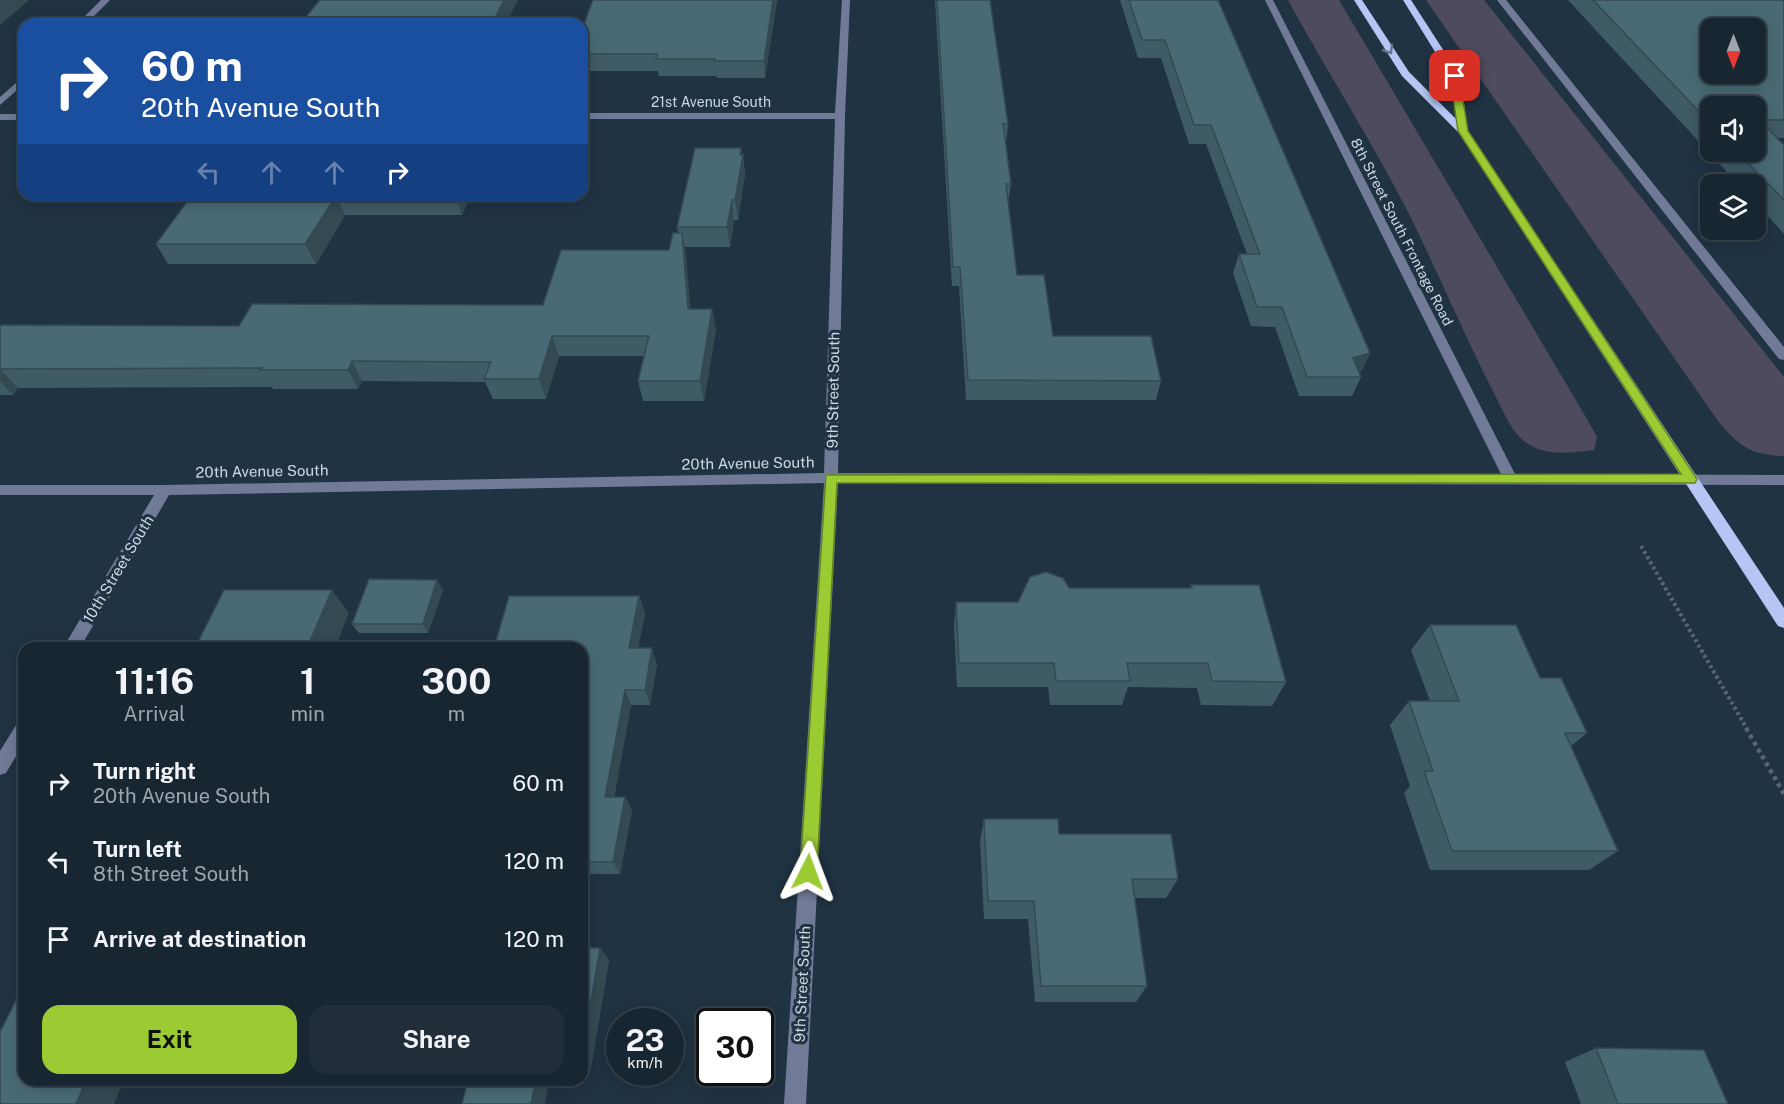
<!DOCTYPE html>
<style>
:root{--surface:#182632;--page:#212e3a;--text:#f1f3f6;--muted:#9fa5ac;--line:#36434d;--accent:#9bcb33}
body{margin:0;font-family:"Public Sans",sans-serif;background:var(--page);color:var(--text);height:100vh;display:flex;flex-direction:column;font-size:22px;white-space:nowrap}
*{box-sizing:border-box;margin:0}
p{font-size:20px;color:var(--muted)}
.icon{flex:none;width:33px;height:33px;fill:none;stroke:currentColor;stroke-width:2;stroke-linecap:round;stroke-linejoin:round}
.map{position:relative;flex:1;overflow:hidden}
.details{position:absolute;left:18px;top:642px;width:570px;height:444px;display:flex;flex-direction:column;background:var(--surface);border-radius:18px;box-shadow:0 3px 15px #0003,0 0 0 2px var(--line)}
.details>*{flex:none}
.top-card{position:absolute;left:18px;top:18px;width:570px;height:183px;border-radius:18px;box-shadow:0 3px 15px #0003,0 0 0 2px var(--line);background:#1a4fa0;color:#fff;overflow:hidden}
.needle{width:39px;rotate:180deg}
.fabs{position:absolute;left:1700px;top:18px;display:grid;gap:12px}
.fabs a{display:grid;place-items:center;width:66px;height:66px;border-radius:12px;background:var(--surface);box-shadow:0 3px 15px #0003,0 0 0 2px var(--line);font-size:30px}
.speed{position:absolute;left:606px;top:1008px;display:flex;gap:12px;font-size:30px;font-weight:700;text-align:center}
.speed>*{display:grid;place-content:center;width:78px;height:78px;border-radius:50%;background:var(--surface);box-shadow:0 3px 15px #0003,0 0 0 2px var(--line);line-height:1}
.speed small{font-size:15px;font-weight:400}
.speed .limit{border:3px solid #111;border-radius:9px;background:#fff;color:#111}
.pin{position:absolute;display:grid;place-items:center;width:51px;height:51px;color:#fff;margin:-26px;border-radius:12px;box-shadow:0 3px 9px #0006}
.me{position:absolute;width:66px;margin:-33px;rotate:3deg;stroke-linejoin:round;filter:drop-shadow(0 0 4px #0008)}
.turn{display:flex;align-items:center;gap:21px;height:126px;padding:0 24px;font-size:27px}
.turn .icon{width:78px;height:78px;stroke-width:2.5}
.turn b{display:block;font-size:42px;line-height:51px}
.lanes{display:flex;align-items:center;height:57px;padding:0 24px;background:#0003;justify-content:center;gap:30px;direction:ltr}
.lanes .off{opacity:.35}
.eta{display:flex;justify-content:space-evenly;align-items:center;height:102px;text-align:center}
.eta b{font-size:36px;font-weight:700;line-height:42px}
.cta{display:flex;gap:12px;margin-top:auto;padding:12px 24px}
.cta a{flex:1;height:69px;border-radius:18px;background:var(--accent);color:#111;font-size:24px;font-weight:700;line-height:69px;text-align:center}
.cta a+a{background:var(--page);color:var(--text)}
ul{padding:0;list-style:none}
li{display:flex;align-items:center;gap:18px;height:78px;padding:0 24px}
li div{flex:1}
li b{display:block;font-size:22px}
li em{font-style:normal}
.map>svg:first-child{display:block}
.green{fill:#4f4b5e}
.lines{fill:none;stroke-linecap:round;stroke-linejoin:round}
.path-far1{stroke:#566674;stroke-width:4;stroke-dasharray:3 3;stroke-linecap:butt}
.path{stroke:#566674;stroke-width:4.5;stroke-dasharray:4 4;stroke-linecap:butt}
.minor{fill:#717b97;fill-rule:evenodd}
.major{fill:#b5c5f4;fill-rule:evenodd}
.wall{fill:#3f5b65;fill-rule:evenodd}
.shaded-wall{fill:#334a52}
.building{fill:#496a75;stroke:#334a52;stroke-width:1.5;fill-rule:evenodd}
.oneway{stroke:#637593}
.route{fill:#9bcb33;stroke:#658421;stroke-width:1.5}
.labels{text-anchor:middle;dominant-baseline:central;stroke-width:6;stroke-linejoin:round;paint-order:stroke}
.far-street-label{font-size:14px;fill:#ccd8e2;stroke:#203343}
.street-label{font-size:15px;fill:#ccd8e2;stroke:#203343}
</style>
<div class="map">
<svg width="1784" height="1104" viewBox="0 0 1784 1104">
<rect width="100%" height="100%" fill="#203343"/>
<!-- green -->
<g class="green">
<path d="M1288 0H1339L1587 419 1597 437 1594 450C1569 453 1545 457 1524 441 1510 430 1501 406 1493 391 1463 333 1438 272 1409 214 1372 141 1327 72 1288 0Z"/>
<path d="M1426 0H1484L1784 377V456C1750 455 1739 446 1718 421Z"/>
</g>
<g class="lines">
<!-- path-far1 -->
<polyline class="path-far1" points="1641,546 1747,729"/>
<!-- path -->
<polyline class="path" points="1746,728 1784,794"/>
<!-- minor -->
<g class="minor">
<polygon points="101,0 110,0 86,24 77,24"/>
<polygon points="842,0 850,0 845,116 838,473 1501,474 1265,0 1273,0 1515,474 1784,475 1784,485 838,483 806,1104 784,1104 824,483 169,495 80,648 63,648 154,495 0,495 0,485 165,485 824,473 835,119 582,119 582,113 835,113"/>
<polygon points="1497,0 1506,0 1784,347 1784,360 1779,359"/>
<polygon points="24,76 24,84 0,105 0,97"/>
<rect x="0" y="114" width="24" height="6"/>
<polygon points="24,719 24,743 6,773 0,775 0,751 18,722"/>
</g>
<!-- major -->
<polygon class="major" points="1354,0 1362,0 1409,72 1456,119 1450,76 1403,0 1411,0 1460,76 1468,131 1784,608 1784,628 1778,626 1459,133 1402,76"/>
</g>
<!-- wall -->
<g class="wall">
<polygon points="593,0 777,0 765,78 717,78 716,76 659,76 658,71 582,71 582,29"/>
<polygon points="935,0 990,0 1008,124 1006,143 1011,184 1008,203 1017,275 1053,336 1161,381 1156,400 966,400 959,286 952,286"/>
<polygon points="1120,0 1218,0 1370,353 1361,372 1359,372 1361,377 1352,396 1299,396 1275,327 1251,326 1233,273 1239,254 1247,254 1206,144 1189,144 1161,58 1138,58"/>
<path d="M1568 0H1784V138H1777L1784 145V234L1755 202V184H1738ZM1710 106 1755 152H1710Z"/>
<polygon points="742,155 743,155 745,174 738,220 734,220 730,247 684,247 690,309 716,329 704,401 643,401 638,381 644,356 559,356 546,399 493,399 485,382 362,381 358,389 273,389 272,387 18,388 13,395 0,395 0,325 239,326 543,305 669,250 678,233 677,227"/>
<polygon points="192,195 471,195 462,215 345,215 316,264 168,264 156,244"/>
<polygon points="437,580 443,590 428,633 359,633 352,624"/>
<polygon points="1191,585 1286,682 1272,706 1201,705 1197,688 1128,687 1122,705 1050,705 1048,687 957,687 954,627 956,602 1018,602 1069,588 1190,588"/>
<polygon points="639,596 645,613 638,648 657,664 650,705 631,705 614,797 625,797 632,810 620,874 582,874 582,648"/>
<polygon points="1430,625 1540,678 1587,733 1571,746 1618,851 1589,870 1430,870 1404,793 1410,786 1390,725 1409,701 1430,701 1411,650"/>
<polygon points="984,819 1178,879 1166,898 1134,898 1147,986 1136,1002 1035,1002 1028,919 984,919 980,840"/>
<polygon points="582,948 600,948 609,960 590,1073 582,1073"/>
<polygon points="1596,1048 1728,1104 1581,1104 1565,1062"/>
</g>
<!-- shaded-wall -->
<g class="shaded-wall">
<polygon points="0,0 29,0 0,25"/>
<polygon points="504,0 518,0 506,24 492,24"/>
<polygon points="773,0 777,0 765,78 764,61"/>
<polygon points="741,148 745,174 738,220 735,200"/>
<polygon points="455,195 471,195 462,215 455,196"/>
<polygon points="336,196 345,215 316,264 305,244"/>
<polygon points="732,200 734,220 730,247 727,227"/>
<polygon points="682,233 686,253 692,329 688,309"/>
<polygon points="712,309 716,329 704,401 700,381"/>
<polygon points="552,336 559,356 546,399 539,379"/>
<polygon points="1370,353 1361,372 1345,377 1353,358"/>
<polygon points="352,361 362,381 358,389 348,370"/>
<polygon points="0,369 18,388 13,395 0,381"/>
<polygon points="437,580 443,590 428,633 423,624"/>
<polygon points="332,590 349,613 335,648 307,648"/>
<polygon points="639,596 645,613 635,664 629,648"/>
<polygon points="652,648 657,664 650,705 645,690"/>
<polygon points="625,690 631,705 612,810 605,797"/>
<polygon points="625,797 632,810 620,874 613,862"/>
<polygon points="600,948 609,960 590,1073 582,1066 582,1053"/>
<polygon points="86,1080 124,1080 114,1104 76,1104"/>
<polygon points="536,1080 549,1080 545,1104 531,1104"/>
</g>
<!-- building -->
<g class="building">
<polygon points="320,0 504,0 492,24 300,24"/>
<polygon points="593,0 773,0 764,61 714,61 715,59 656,59 657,54 582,54 582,29"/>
<polygon points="937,0 990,0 1008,124 1003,124 1011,184 1006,184 1017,275 1044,275 1053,336 1151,336 1161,381 968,380 960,267 953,267"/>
<polygon points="1129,0 1218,0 1370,353 1353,358 1361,377 1307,377 1282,307 1257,307 1239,254 1260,254 1211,125 1194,125 1165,40 1142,40"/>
<path d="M1593 0H1784V120H1759L1784 145V200L1737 152H1755V106H1710V123ZM1710 28H1755V74H1710Z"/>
<polygon points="695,148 741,148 740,155 743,155 735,200 732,200 727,227 677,227"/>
<polygon points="192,195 455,195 455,196 336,196 305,244 156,244"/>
<polygon points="673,233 682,233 688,309 712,309 700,381 638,381 649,336 552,336 539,379 484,379 491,362 352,361 348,370 260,370 262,368 0,369 0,325 239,326 252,304 543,305 561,250 669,250"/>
<polygon points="1046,572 1063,578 1069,588 1192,588 1191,585 1259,585 1286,682 1212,681 1208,663 1127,663 1130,681 1056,681 1054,663 959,663 956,602 1018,602 1030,577"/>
<polygon points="369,579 437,580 423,624 352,624"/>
<polygon points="224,590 332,590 307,648 195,648"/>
<polygon points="509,596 639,596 629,648 652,648 645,690 625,690 605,797 625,797 613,862 582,862 582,648 494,648"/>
<polygon points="1430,625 1516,625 1540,678 1561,678 1587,733 1565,733 1618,851 1452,851 1424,771 1433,771 1409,701 1459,701"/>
<polygon points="984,819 1058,819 1059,834 1171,834 1178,879 1132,879 1147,986 1041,986 1034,901 988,901"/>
<polygon points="582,948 600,948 582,1053"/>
<polygon points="24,984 24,1080 86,1080 76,1104 0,1104 0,1032"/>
<polygon points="1596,1048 1704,1050 1728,1104 1618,1104"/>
<polygon points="468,1080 536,1080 531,1104 462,1104"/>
</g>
<!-- one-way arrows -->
<defs><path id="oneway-chevron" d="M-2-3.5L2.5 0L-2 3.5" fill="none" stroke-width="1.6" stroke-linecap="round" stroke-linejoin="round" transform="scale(1.5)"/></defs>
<use class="oneway" href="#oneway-chevron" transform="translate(1389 50) rotate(58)"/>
<!-- route -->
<polygon class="route" points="1455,73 1459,76 1468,131 1695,476 1697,479 1695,483 837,483 817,872 815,878 808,880 802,878 800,872 826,475 1681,474 1458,131 1450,76"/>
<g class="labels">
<!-- far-street labels -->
<g class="far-street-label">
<text x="711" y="102">21st Avenue South</text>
<text transform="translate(1402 232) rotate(63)">8th Street South Frontage Road</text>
</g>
<!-- street labels -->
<g class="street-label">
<text transform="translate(833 390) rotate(-89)">9th Street South</text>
<text transform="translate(748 463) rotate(-1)">20th Avenue South</text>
<text transform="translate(262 471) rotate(-1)">20th Avenue South</text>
<text transform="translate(118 569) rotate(-59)">10th Street South</text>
<text transform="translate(802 984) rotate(-87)">9th Street South</text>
</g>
</g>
</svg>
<div class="fabs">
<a><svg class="needle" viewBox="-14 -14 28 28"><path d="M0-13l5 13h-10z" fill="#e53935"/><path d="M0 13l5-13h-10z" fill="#9fa5ac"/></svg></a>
<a><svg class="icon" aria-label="sound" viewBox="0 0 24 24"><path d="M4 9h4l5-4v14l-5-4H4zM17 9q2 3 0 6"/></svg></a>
<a><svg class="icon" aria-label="layers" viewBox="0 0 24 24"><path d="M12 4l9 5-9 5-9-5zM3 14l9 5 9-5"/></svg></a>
</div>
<div class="speed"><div>23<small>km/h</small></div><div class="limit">30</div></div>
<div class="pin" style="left:1455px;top:76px;background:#d93025"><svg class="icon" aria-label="arrive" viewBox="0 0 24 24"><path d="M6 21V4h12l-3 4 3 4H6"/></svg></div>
<svg class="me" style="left:808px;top:872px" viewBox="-20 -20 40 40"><path d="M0-17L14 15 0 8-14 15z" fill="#9bcb33" stroke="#fff" stroke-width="4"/></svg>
<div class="top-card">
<div class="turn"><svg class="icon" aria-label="right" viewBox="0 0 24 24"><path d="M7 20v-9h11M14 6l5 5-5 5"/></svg><div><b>60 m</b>20th Avenue South</div></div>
<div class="lanes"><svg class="icon off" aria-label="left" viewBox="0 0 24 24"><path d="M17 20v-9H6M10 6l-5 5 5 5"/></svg><svg class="icon off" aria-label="ahead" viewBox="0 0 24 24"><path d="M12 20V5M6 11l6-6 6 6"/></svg><svg class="icon off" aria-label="ahead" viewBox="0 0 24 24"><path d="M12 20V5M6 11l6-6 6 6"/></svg><svg class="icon" aria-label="right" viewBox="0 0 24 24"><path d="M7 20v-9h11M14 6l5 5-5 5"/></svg></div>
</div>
<section class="details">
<div class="eta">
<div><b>11:16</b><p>Arrival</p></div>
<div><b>1</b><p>min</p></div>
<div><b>300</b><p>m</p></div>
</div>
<ul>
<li><svg class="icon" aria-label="right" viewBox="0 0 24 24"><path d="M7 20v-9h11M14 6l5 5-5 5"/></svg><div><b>Turn right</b><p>20th Avenue South</p></div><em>60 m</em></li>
<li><svg class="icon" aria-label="left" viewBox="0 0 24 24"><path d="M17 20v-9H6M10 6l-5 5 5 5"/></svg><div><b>Turn left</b><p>8th Street South</p></div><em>120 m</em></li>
<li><svg class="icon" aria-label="arrive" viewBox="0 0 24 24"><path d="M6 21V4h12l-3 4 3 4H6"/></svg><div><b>Arrive at destination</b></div><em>120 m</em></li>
</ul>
<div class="cta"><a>Exit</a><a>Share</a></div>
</section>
</div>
